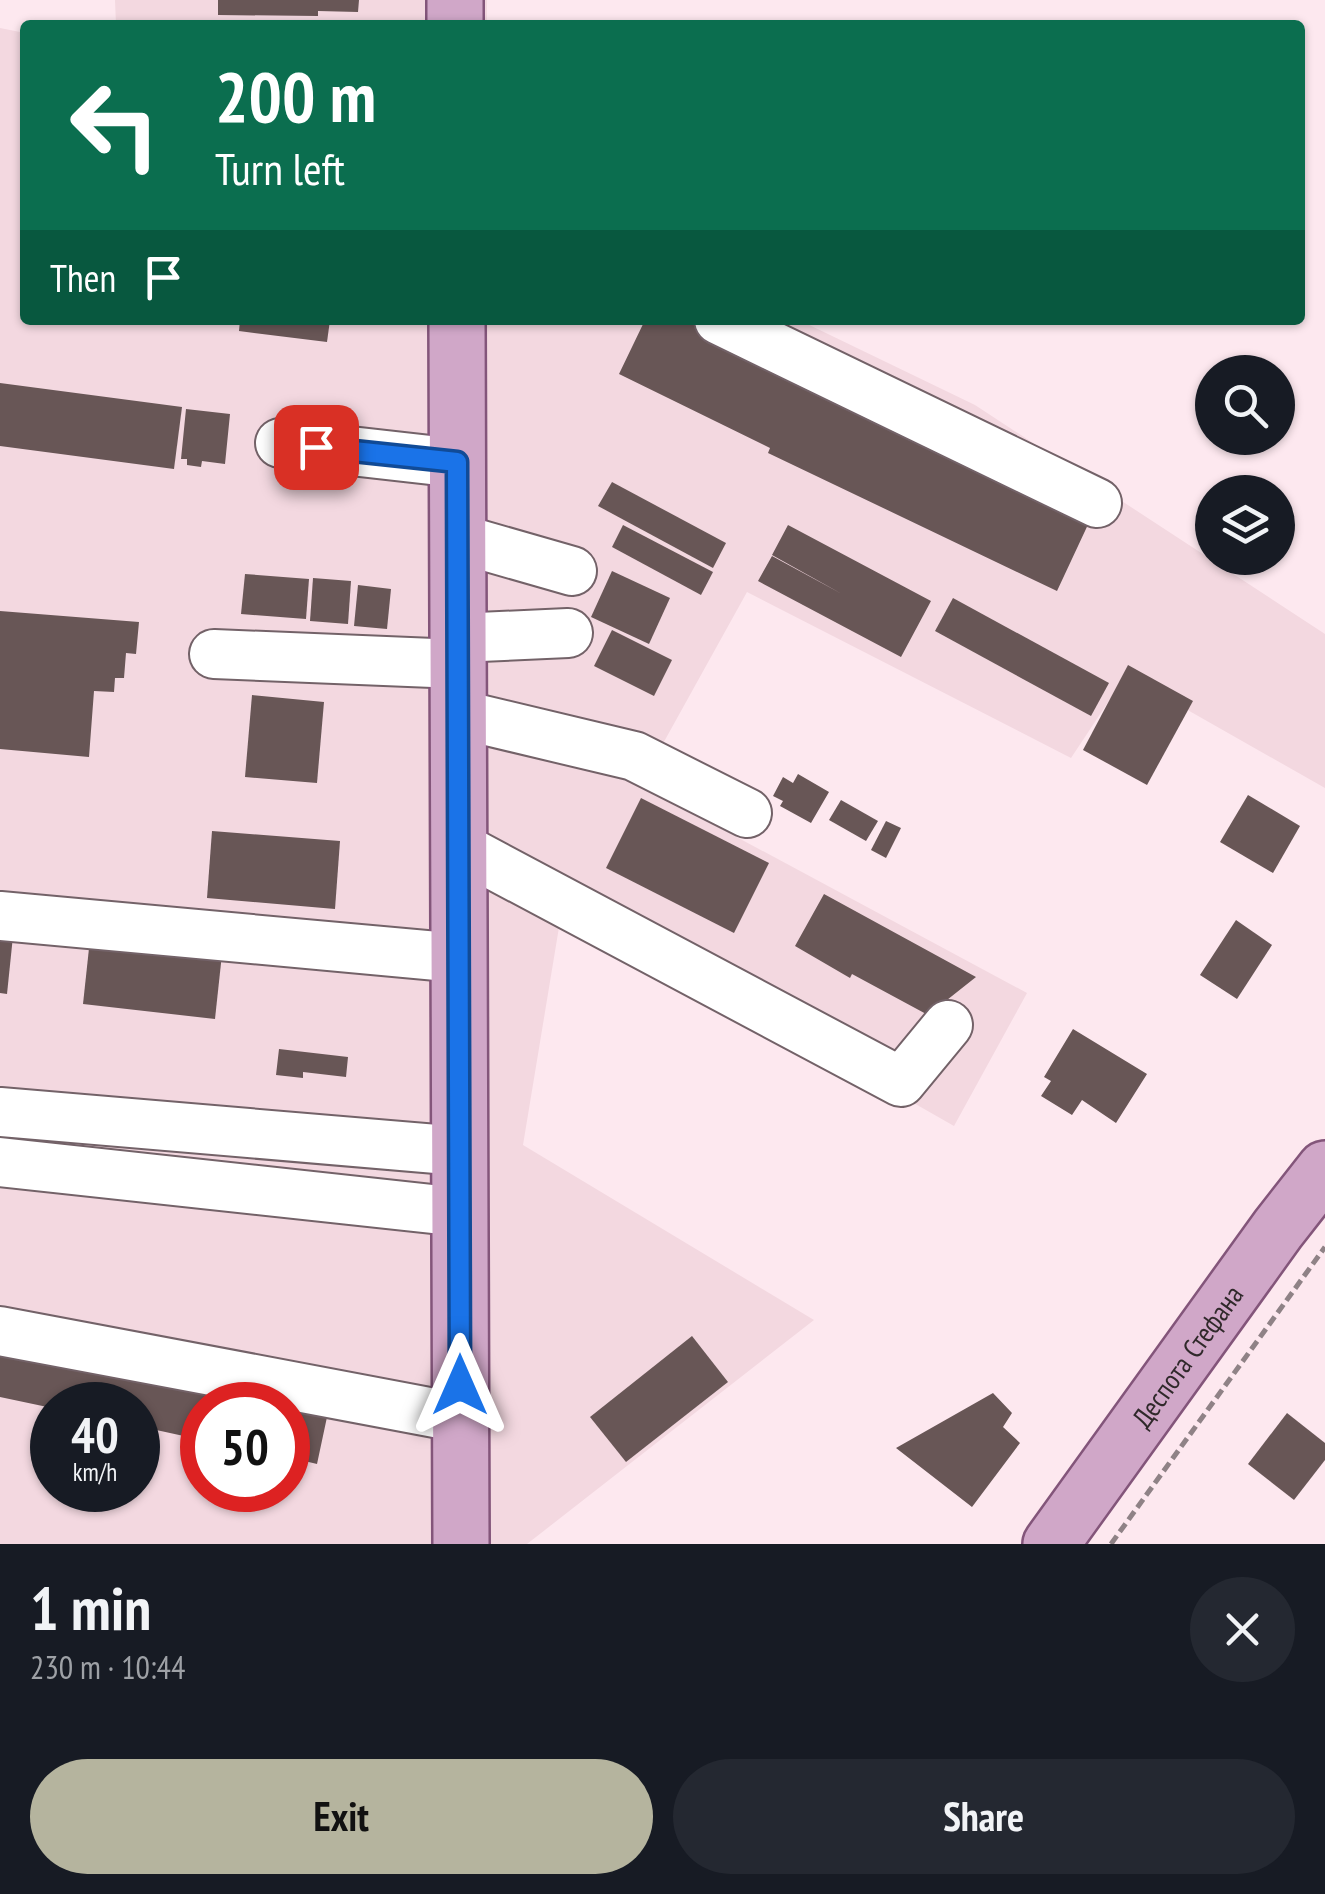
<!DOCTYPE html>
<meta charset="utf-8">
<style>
:root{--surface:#171b24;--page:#242831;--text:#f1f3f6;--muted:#9ea1a6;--accent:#b5b49e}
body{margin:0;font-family:"PT Sans Narrow",sans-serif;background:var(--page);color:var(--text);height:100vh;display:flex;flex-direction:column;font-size:38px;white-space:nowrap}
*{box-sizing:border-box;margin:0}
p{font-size:32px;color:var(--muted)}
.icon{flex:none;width:55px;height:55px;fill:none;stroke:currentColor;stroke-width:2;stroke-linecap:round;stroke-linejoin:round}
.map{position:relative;height:1544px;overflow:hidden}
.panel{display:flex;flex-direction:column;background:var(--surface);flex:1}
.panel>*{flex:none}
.hud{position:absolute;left:20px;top:20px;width:1285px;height:305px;border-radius:10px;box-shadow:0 2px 8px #0004;background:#0b6e4f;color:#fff;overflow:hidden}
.fabs{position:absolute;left:1195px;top:355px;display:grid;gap:20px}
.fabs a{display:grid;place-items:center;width:100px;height:100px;border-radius:50%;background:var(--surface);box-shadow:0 2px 8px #0004;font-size:50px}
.speed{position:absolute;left:30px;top:1382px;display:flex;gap:20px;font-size:50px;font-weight:700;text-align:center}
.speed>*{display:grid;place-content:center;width:130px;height:130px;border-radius:50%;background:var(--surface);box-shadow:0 2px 8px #0004;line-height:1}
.speed small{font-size:25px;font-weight:400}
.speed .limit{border:15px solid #d22;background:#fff;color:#111}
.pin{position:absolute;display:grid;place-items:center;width:85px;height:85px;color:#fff;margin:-42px;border-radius:20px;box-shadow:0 5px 15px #0006}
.me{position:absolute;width:110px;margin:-55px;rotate:0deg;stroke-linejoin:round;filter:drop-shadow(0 0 8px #0008)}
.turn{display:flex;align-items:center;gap:35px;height:210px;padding:0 30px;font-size:45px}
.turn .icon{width:130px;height:130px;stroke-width:2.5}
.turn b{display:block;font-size:70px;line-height:85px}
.then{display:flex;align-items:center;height:95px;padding:0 30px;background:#0003;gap:20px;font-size:38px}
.round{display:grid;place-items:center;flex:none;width:105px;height:105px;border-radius:52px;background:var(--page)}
.headline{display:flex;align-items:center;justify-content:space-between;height:170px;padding:0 30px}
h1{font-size:60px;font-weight:700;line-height:75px}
.button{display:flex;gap:20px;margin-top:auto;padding:20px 30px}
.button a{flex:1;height:115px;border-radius:60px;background:var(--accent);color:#111;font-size:40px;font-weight:700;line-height:115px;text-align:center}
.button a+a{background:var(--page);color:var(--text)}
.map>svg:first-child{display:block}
.built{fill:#f3d8e0;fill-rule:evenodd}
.building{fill:#685656}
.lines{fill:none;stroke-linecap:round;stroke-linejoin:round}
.minor-casing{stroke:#736268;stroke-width:52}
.major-casing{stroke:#83557a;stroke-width:60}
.path{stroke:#8f8286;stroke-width:5;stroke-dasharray:10 5;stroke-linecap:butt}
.minor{stroke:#fff;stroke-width:48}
.major{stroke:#d0a7c8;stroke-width:55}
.route-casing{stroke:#114b97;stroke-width:25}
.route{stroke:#1a73e8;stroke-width:18}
.labels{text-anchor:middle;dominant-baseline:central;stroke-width:10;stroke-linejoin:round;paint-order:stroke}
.street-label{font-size:28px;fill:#30292b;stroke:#fffbfc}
</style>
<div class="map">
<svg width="1325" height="1544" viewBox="0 0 1325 1544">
<rect width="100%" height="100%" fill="#fde8ef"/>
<!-- built -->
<g class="built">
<polygon points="115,0 487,0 487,25 116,25"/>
<path d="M0 28 25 33V320H799L975 405 1325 634V788L1126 675 1071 758 747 592 640 785 1027 993 954 1126 563 903 523 1145 814 1320 527 1544H0ZM52 1405H138V1490H52ZM202 1405H288V1490H202Z"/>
</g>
<!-- building -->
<g class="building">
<polygon points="218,0 359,0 358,12 318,11 318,16 218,15"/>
<polygon points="240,320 330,320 327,342 239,331"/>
<polygon points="645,320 701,320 1092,516 1057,591 768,453 770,448 619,374"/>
<polygon points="0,383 182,407 174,469 0,446"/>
<polygon points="186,409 230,414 225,464 202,461 201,467 187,465 187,459 181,459"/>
<polygon points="612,482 726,543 713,568 598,506"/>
<polygon points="623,525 713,572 701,595 612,547"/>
<polygon points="788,525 931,601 901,657 758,581 772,556 842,594 772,555"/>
<polygon points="612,571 670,598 649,644 591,617"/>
<polygon points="245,574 309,579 306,619 241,614"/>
<polygon points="313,578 351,581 348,624 310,621"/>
<polygon points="358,585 391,589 387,629 354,626"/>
<polygon points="953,598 1109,683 1091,716 935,631"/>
<polygon points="0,611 139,622 136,654 126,653 124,678 115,678 114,692 94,691 89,757 0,749"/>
<polygon points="612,630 672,660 654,696 594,666"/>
<polygon points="1128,665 1193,701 1147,785 1083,750"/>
<polygon points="252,695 324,702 317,783 245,777"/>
<polygon points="798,774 829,792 811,823 780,806 783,801 773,796 783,777 793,783"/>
<polygon points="1248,795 1300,826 1273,873 1220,842"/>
<polygon points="641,798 769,863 734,933 606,868"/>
<polygon points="841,800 878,821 866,841 829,820"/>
<polygon points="886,821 901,828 886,858 871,850"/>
<polygon points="212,831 340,841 335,909 207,898"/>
<polygon points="824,894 976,977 928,1015 852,974 850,978 795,946"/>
<polygon points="1236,920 1272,945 1237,999 1200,975"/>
<polygon points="0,934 13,936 7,994 0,993"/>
<polygon points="90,939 222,954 215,1019 83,1004"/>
<polygon points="1073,1029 1147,1074 1116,1123 1082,1100 1072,1115 1041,1096 1051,1081 1044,1077"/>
<polygon points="279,1049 348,1057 346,1077 303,1072 303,1078 276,1075"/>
<polygon points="0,1334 330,1403 317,1464 288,1457 288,1405 202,1405 202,1440 138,1426 138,1405 52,1405 52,1408 0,1397"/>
<polygon points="692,1336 728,1382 626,1462 590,1417"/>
<polygon points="993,1393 1012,1413 1003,1427 1020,1443 972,1507 896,1448"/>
<polygon points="1287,1413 1325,1443 1325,1460 1294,1500 1248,1464"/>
</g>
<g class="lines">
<defs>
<g id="minor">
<polyline points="719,320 1097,503"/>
<polyline points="280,443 457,463"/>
<polyline points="457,538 572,571"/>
<polyline points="457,638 568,633"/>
<polyline points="214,654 458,664"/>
<polyline points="458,714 634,756 747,813"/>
<polyline points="458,846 901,1082 948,1025"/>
<polyline points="0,916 459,958"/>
<polyline points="0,1112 460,1151"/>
<polyline points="0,1162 460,1212"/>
<polyline points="0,1331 461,1418"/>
</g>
<g id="major">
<polyline points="455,0 455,25"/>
<polyline points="457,320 461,1544"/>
<path id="s1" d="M1051 1544 1278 1229 1325 1169"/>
</g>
</defs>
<!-- minor casing -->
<use href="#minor" class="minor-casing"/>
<!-- major casing -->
<use href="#major" class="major-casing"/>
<!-- path -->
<polyline class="path" points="1111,1544 1325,1247"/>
<!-- minor -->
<use href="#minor" class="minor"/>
<!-- major -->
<use href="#major" class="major"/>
</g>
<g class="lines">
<defs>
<polyline id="route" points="316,447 457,462 460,1385"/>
</defs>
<!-- route casing -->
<use href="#route" class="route-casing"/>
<!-- route -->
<use href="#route" class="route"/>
</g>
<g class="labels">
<!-- street labels -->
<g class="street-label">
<text stroke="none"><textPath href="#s1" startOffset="232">Деспота Стефана</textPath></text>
</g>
</g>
</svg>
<div class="fabs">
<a><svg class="icon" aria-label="search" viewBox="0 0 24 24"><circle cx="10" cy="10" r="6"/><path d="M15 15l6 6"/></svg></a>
<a><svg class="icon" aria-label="layers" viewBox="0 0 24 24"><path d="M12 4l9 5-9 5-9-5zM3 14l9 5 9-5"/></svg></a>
</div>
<div class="speed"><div>40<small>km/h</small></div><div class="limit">50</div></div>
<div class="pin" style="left:316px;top:447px;background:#d93025"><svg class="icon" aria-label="arrive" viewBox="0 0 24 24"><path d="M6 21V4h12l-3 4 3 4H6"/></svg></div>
<svg class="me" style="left:460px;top:1385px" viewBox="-20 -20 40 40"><path d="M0-17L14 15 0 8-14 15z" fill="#1a73e8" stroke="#fff" stroke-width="4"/></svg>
<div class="hud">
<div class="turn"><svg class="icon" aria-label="left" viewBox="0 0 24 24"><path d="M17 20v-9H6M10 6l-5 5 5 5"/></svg><div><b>200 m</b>Turn left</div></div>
<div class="then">Then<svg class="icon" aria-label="arrive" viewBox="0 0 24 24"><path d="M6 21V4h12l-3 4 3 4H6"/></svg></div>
</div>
</div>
<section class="panel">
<div class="headline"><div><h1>1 min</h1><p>230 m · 10:44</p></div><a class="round"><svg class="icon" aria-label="close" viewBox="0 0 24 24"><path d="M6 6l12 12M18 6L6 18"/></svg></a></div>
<div class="button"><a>Exit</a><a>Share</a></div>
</section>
